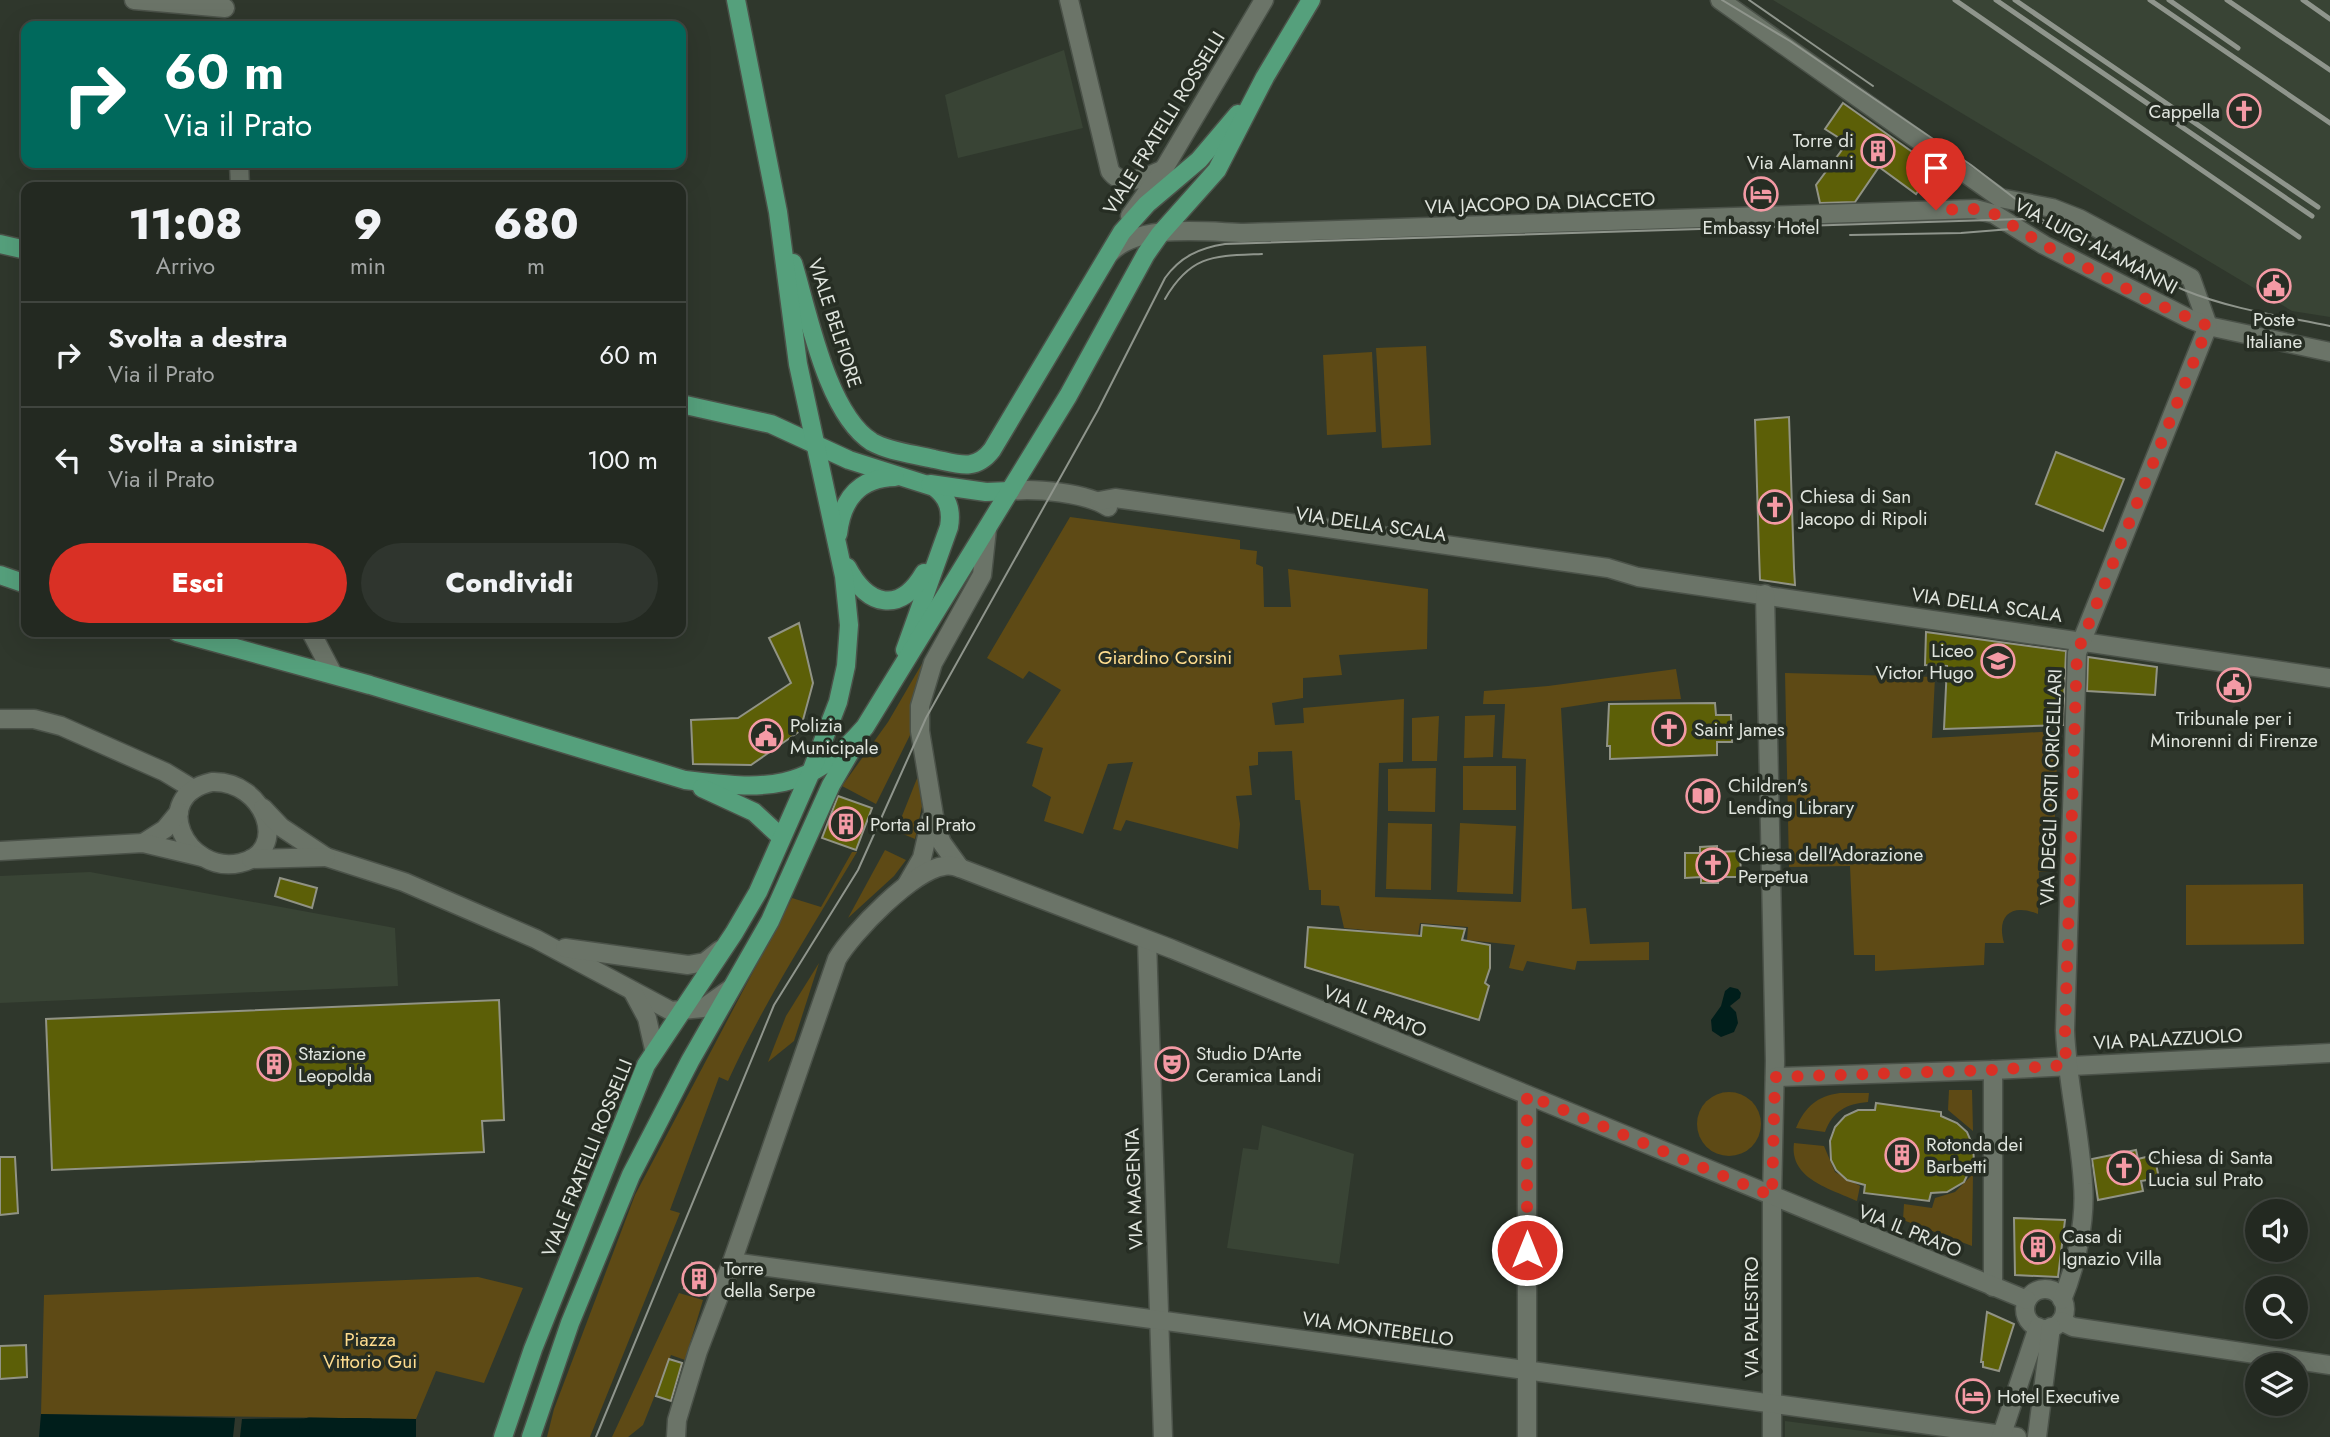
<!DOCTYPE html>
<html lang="it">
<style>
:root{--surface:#232921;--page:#2f352e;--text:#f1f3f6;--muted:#a3a6a5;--line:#40453f;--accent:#d93025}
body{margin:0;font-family:Jost,sans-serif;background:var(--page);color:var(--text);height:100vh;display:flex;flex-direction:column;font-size:26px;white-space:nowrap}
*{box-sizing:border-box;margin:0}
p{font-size:23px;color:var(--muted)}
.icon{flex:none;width:38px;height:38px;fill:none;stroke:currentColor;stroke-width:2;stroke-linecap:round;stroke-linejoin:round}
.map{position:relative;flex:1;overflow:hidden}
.side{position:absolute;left:21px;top:182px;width:665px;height:455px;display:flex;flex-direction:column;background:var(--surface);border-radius:14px;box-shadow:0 7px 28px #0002,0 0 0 2px var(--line)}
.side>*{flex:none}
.top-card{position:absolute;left:21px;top:21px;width:665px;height:147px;border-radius:14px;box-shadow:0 7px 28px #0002,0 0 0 2px var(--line);background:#00695c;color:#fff;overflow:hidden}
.buttons{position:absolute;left:2245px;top:1199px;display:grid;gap:14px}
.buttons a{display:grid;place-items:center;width:63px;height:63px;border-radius:50%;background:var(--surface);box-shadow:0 7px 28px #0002,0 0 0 2px var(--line);font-size:35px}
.pin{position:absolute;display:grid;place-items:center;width:60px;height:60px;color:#fff;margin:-72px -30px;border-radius:50% 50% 50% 0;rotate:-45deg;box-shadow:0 0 7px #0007}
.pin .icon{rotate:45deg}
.me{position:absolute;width:77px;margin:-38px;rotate:0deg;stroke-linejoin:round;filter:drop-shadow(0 0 5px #0008)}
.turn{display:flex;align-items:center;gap:24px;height:147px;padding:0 28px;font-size:32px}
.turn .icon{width:91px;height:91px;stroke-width:2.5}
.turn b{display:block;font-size:49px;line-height:60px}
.eta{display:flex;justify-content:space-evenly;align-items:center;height:119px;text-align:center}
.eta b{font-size:42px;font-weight:800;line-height:49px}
.button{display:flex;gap:14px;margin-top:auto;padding:14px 28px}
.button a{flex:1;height:80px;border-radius:42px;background:var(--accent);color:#fff;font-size:28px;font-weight:800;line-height:80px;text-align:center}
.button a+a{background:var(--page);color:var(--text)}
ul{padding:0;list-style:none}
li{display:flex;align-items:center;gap:21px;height:105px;padding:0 28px;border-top:2px solid var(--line)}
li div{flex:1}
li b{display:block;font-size:26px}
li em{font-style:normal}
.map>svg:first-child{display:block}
.built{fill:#394435}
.green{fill:#5e4a15}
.water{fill:#001e1b}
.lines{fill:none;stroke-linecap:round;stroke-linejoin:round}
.canal{stroke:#001e1b;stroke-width:19}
.building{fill:#5c5f07;stroke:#919385;stroke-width:2}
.minor-casing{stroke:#4b5249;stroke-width:21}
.major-casing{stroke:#4b5249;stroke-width:21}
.minor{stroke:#6b7468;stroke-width:18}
.major{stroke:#55a07c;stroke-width:18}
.tram{stroke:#8f958c;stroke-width:2}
.rail{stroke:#8f958c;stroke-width:5}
.route{stroke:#d93025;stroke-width:12;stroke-dasharray:0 21.6}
.labels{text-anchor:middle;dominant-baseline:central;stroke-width:7;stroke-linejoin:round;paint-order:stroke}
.poi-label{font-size:19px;fill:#e0e5de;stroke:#262d23;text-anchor:start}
.street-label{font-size:19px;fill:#e0e5de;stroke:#262d23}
.park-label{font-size:19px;fill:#fedc8e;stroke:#262d23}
</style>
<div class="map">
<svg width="2330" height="1437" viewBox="0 0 2330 1437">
<rect width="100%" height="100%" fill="#2f372c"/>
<!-- built -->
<g class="built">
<polygon points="1773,0 2330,0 2330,317 2292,311"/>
<polygon points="1064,50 1083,128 958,158 945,95"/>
<polygon points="90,872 395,928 398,986 0,1003 0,876"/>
<polygon points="1262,1125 1354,1154 1339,1264 1227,1248 1243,1148 1258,1150"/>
<polygon points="1785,1421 1909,1437 1785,1437"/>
</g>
<!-- green -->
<g class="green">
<polygon points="1426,346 1431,445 1382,448 1376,348"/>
<polygon points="1372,352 1376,432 1327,435 1323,355"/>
<polygon points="1070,517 1240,540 1240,549 1257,551 1256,564 1263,567 1264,607 1291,607 1288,569 1428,589 1427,649 1339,655 1342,675 1303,678 1303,698 1272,703 1275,725 1304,723 1303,708 1404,699 1403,762 1379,763 1375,897 1521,902 1526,759 1502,758 1505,704 1483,704 1484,691 1548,686 1676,669 1681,699 1607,701 1561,708 1572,909 1586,908 1590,944 1649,942 1649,960 1577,961 1575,970 1527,961 1523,971 1509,968 1515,945 1467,940 1468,927 1420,923 1418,935 1344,928 1339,906 1321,905 1321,890 1309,890 1300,800 1295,800 1292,751 1258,752 1258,765 1249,766 1252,795 1236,796 1240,824 1238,849 1126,820 1121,831 1113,829 1133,762 1108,764 1083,834 1044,821 1051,797 1032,786 1043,748 1026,743 1061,690 1029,671 1023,679 987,658"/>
<polygon points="941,631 915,690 911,733 876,804 842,786 888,722"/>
<path d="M1785 673 1935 677 1932 738 2058 731 2053 871 2039 872 2038 914C2012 903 1996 915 2004 943H1985L1984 965 1875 971V955H1854L1850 866 1789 867Z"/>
<polygon points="1495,715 1493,757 1464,758 1465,716"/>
<polygon points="1439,716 1437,761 1412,761 1412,718"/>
<rect x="1463" y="766" width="53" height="44"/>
<polygon points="1436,768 1435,812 1388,811 1388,769"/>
<polygon points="918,776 922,806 915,839 896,831"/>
<polygon points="1388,823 1432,824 1431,890 1386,889"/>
<polygon points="1460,823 1516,826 1513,894 1457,892"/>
<polygon points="885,850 906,860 894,876 848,918"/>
<path d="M852 852H857C812 928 765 1000 728 1081L719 1077 670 1210 680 1213 590 1437H547L554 1409 635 1195 792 898 821 907Z"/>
<polygon points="2303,884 2304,944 2186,945 2186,885"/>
<polygon points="819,963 794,1041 768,1062 786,1016"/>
<polygon points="1949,1090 1972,1090 1973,1131 1948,1110"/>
<circle cx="1729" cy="1124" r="32"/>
<path d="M1840 1093H1869L1868 1102C1846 1104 1833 1111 1825 1132L1796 1128C1805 1107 1817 1096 1840 1093Z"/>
<path d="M1794 1143 1824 1146 1835 1172 1860 1186 1857 1201C1831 1189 1789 1179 1794 1143Z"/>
<polygon points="1973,1174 1972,1246 1903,1220 1904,1204 1932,1208 1935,1198 1955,1192"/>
<polygon points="478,1277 523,1288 484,1383 436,1371 416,1419 41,1414 44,1295"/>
<polygon points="679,1293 703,1300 685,1360 671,1355 643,1425 628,1437 612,1437"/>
</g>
<!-- water -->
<g class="water">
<polygon points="1730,987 1738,989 1741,993 1740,998 1730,1006 1736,1012 1738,1023 1734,1032 1721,1037 1712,1031 1711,1020 1721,1006 1725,991"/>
<polygon points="41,1414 235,1418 233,1437 39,1437"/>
<polygon points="336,1418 335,1437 240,1437 242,1419"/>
<polygon points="345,1418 416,1419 416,1437 344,1437"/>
</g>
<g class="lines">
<!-- canal -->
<polyline class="canal" points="309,1427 370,1428"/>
</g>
<!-- building -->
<g class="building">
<polygon points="1843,103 1935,168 1916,194 1879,167 1855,202 1820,203 1816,185 1847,143 1825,129"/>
<polygon points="1789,417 1794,568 1795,585 1760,580 1759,552 1755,420"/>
<polygon points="2056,452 2124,479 2103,531 2036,504"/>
<polygon points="799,623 813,683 800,731 751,765 693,764 691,720 738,718 791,683 769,638"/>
<polygon points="1926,632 2066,651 2063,725 1944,729 1947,666 1925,665"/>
<polygon points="2088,657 2157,667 2155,695 2087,691"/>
<polygon points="1715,703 1716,715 1731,715 1732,742 1717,742 1717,755 1610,759 1610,746 1607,746 1609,704"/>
<polygon points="838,796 872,808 856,850 822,838"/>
<polygon points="1717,846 1717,852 1740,851 1741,877 1718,877 1718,883 1701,883 1701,877 1685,878 1685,853 1700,853 1700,847"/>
<polygon points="280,878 317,888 312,908 275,896"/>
<polygon points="1422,925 1465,929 1462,940 1490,945 1490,968 1485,983 1489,986 1479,1020 1305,967 1308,927 1421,936"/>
<polygon points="499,1000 504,1120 482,1121 484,1152 52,1170 46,1019"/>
<polygon points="1876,1103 1941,1112 1941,1116 1957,1123 1967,1132 1973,1146 1974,1161 1964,1182 1947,1192 1931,1193 1929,1201 1864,1193 1865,1185 1847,1180 1836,1170 1831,1160 1830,1141 1835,1127 1845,1116 1858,1110 1875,1110"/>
<polygon points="2136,1150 2138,1159 2154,1155 2159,1178 2141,1181 2143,1191 2098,1200 2092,1159"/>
<polygon points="0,1157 15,1157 18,1213 0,1215"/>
<polygon points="2014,1218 2065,1220 2058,1277 2015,1275"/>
<polygon points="692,1263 714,1270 706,1295 684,1288"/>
<polygon points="1987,1312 2014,1324 1999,1371 1983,1367 1983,1362 1981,1362"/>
<polygon points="26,1345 27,1377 0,1379 0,1346"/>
<polygon points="669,1359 682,1363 671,1401 656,1396"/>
</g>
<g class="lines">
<defs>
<g id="minor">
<polyline points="134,0 225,8"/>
<path d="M1069 0 1110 171C1122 188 1145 178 1160 171"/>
<polyline points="1720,0 2000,198 2052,208 2080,219 2191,278 2208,326"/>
<polyline points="239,163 240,187"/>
<polyline points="1130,216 1165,167 1264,0"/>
<path d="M1110 253C1138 223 1206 232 1244 233L1975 209 1994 214 2044 245 2190 319 2208 326 2330 352"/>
<path d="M1010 491C1035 488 1087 493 1108 507"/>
<polyline points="1099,501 1115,498 1608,568 1638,577 2330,678"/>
<polyline points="1765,594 1775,1061 1772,1197 1772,1437"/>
<polyline points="311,632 333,674"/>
<polyline points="0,719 34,719 61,726 165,772 193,789"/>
<path d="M212 782C265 780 291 852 240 863 186 875 148 796 212 782Z"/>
<polyline points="263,808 281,827 326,857 404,882 536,939 671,1011 703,1008 730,989"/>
<polyline points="143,843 165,829 179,812"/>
<polyline points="0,851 143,843 202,857"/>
<polyline points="251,859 326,857"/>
<polyline points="960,868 942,843 936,828 920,731 920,706 933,663 982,575 987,529"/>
<polyline points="907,884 922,858 931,819"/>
<polyline points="1147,940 1163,1437"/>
<polyline points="565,948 688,965 705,962 720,950"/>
<polyline points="633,992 647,1018 654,1049"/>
<polyline points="1775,1077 1993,1070 2330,1053"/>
<polyline points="732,1262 2017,1437"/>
<polyline points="1993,1287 1993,1070"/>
<circle cx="2045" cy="1309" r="20"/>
<path d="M2062 1300C2076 1266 2086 1221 2083 1184 2080 1132 2067 1082 2065 1030L2077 653 2208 326"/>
<polyline points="2061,1321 2073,1327 2330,1365"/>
<path d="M676 1437 677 1420 698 1351 732 1262 837 959C852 933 913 870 944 866 949 865 955 866 960 868L1172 949 2027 1300"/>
<polyline points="1527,1437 1527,1095"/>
<polyline points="2001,1437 2038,1327"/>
<polyline points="2037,1437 2051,1327"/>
</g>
<g id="major">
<polyline points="0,244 26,250"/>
<path d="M793 263C808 312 827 414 872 442 890 452 914 454 934 459 958 464 975 472 992 450L1122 232 1147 204 1199 160 1238 114"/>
<path d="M681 404 771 424 849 460 934 487C948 497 952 510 949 527L905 650"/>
<polyline points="930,484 986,492 1010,491"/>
<path d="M838 534C842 499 859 478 895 477"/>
<path d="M847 567C868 607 900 614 924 573"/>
<polyline points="0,575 26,584"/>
<path d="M177 632 370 685 685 780C766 790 808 793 865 727L1068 396 1146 254 1160 234 1217 170 1265 77 1311 0"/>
<polyline points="702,788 754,812 781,837"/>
<polyline points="503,1437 533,1349 646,1065 734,933 758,892 811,772 838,702 846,666 849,625 844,576 798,364 778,212 736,0"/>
<polyline points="531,1437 570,1323 631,1175 690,1061 770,921 831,785 852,749"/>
</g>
</defs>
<!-- minor casing -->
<use href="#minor" class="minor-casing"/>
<!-- major casing -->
<use href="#major" class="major-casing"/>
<!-- minor -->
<use href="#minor" class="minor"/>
<!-- major -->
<use href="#major" class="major"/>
<!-- tram -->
<g class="tram">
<polyline points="1722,0 1790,41 1971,165 2047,223"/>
<polyline points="1749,0 1873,86"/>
<polyline points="1850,235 1961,233 2011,229"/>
<path d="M1165 299C1191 254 1215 256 1262 254"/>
<path d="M596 1437 774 1005 858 870 926 718 1098 410 1165 278C1180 257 1199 248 1225 244L2022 219C2078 226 2132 269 2184 290 2230 309 2281 316 2330 326"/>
</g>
<!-- rail -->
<g class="rail">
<polyline points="1955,0 2299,237"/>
<polyline points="1996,0 2312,216"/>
<polyline points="2015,0 2318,207"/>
<polyline points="2150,0 2330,123"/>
<polyline points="2169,0 2238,48"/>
<polyline points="2227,0 2330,70"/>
<polyline points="2303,0 2330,19"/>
</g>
</g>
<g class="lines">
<!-- route -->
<polyline class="route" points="1527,1250 1527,1095 1772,1196 1775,1077 1993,1070 2066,1065 2065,1030 2077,653 2208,326 2152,302 2044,245 1994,214 1975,209 1936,210"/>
</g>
<!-- icons -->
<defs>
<symbol id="church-ring" viewBox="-11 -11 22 22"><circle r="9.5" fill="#262d23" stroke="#f49aa5" stroke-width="1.5"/><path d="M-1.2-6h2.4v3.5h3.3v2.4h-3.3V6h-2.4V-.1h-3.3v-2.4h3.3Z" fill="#f49aa5"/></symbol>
<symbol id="building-ring" viewBox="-11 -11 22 22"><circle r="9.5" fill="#262d23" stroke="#f49aa5" stroke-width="1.5"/><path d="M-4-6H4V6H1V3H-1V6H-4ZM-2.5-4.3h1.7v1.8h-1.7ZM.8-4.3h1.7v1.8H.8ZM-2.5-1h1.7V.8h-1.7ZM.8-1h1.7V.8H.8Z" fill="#f49aa5"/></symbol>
<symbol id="hotel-ring" viewBox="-11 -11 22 22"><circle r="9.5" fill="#262d23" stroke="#f49aa5" stroke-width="1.5"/><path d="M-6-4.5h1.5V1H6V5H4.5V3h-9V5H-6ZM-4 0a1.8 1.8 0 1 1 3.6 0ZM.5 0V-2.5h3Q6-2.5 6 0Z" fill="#f49aa5"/></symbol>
<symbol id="civic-ring" viewBox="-11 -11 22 22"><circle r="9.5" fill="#262d23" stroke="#f49aa5" stroke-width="1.5"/><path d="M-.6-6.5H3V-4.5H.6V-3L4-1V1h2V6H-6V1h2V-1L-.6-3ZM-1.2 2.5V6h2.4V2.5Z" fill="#f49aa5"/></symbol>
<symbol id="school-ring" viewBox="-11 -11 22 22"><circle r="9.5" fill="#262d23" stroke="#f49aa5" stroke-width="1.5"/><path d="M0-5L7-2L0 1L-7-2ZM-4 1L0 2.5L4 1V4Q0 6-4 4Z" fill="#f49aa5"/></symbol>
<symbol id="library-ring" viewBox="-11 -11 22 22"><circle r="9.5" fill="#262d23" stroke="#f49aa5" stroke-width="1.5"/><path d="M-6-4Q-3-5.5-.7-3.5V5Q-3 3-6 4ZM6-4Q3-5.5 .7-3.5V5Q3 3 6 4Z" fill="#f49aa5"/></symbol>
<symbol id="theatre-ring" viewBox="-11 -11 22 22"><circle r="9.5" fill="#262d23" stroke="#f49aa5" stroke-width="1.5"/><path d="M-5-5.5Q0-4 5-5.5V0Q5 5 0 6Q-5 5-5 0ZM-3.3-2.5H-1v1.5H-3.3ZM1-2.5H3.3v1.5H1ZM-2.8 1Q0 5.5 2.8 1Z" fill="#f49aa5"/></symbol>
</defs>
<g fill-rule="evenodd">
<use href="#church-ring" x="2225" y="92" width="38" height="38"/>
<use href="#building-ring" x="1859" y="132" width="38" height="38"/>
<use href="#hotel-ring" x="1742" y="175" width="38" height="38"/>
<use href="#civic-ring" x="2255" y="267" width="38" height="38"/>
<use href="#church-ring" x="1756" y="488" width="38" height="38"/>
<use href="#school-ring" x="1979" y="642" width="38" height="38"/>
<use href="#civic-ring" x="2215" y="666" width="38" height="38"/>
<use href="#church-ring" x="1650" y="710" width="38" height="38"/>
<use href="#civic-ring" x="747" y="717" width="38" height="38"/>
<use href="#library-ring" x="1684" y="777" width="38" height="38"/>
<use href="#building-ring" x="827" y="805" width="38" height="38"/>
<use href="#church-ring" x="1694" y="846" width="38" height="38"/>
<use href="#building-ring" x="255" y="1045" width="38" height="38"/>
<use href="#theatre-ring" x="1153" y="1045" width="38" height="38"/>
<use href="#building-ring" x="1883" y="1136" width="38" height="38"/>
<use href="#church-ring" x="2105" y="1149" width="38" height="38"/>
<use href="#building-ring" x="2019" y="1228" width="38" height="38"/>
<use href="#building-ring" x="680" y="1260" width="38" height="38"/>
<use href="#hotel-ring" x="1954" y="1377" width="38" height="38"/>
</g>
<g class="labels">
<!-- poi labels -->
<g class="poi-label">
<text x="2220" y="111" text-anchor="end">Cappella</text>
<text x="1854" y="140" text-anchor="end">Torre di<tspan x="1854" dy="22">Via Alamanni</tspan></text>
<text x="1761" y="227" text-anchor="middle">Embassy Hotel</text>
<text x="2274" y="319" text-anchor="middle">Poste<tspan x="2274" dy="22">Italiane</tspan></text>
<text x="1800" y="496">Chiesa di San<tspan x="1800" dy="22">Jacopo di Ripoli</tspan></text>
<text x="1974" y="650" text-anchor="end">Liceo<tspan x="1974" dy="22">Victor Hugo</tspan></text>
<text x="2234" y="718" text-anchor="middle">Tribunale per i<tspan x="2234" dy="22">Minorenni di Firenze</tspan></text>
<text x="790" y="725">Polizia<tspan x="790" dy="22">Municipale</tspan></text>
<text x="1694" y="729">Saint James</text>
<text x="1728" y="785">Children's<tspan x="1728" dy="22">Lending Library</tspan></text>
<text x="870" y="824">Porta al Prato</text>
<text x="1738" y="854">Chiesa dell'Adorazione<tspan x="1738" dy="22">Perpetua</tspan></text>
<text x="298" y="1053">Stazione<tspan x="298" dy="22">Leopolda</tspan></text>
<text x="1196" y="1053">Studio D'Arte<tspan x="1196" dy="22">Ceramica Landi</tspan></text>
<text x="1926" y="1144">Rotonda dei<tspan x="1926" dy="22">Barbetti</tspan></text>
<text x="2148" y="1157">Chiesa di Santa<tspan x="2148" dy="22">Lucia sul Prato</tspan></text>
<text x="2062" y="1236">Casa di<tspan x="2062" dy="22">Ignazio Villa</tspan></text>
<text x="724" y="1268">Torre<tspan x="724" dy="22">della Serpe</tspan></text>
<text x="1997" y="1396">Hotel Executive</text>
</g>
<!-- street labels -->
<g class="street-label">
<text transform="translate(1164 123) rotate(-58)">VIALE FRATELLI ROSSELLI</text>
<text transform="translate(1540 203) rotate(-2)">VIA JACOPO DA DIACCETO</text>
<text transform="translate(2096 246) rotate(28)">VIA LUIGI ALAMANNI</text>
<text transform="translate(835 323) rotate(72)">VIALE BELFIORE</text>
<text transform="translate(1371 524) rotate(8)">VIA DELLA SCALA</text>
<text transform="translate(1987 605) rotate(8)">VIA DELLA SCALA</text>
<text transform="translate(2051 787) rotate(-88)">VIA DEGLI ORTI ORICELLARI</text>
<text transform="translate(1375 1011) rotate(22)">VIA IL PRATO</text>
<text transform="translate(2168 1039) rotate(-3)">VIA PALAZZUOLO</text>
<text transform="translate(587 1158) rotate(-68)">VIALE FRATELLI ROSSELLI</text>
<text transform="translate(1134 1189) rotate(-92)">VIA MAGENTA</text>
<text transform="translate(1910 1231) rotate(22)">VIA IL PRATO</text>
<text transform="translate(1751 1317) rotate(-90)">VIA PALESTRO</text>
<text transform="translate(1378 1329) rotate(8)">VIA MONTEBELLO</text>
</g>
<!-- park labels -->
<g class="park-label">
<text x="1165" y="657">Giardino Corsini</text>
<text x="370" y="1339">Piazza<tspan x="370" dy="22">Vittorio Gui</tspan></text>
</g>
</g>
</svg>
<div class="buttons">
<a><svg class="icon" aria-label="sound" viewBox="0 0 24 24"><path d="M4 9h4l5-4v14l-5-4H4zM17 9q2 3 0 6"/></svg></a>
<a><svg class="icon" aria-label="search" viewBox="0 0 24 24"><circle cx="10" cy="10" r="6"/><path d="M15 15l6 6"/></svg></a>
<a><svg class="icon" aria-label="layers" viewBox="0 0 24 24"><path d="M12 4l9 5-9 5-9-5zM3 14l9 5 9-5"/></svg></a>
</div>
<div class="pin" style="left:1936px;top:210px;background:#d93025"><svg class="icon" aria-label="arrive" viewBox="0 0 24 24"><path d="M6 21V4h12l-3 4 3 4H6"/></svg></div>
<svg class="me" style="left:1527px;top:1250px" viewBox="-20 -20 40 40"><circle r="17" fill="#d93025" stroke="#fff" stroke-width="3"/><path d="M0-11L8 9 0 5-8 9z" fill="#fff"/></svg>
<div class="top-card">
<div class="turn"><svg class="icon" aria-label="right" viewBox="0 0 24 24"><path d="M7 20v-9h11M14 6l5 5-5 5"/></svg><div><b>60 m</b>Via il Prato</div></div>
</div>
<section class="side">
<div class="eta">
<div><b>11:08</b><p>Arrivo</p></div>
<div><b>9</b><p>min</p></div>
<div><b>680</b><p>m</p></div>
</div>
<ul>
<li><svg class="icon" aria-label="right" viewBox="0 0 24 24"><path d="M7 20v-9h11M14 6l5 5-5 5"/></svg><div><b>Svolta a destra</b><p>Via il Prato</p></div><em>60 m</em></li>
<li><svg class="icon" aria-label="left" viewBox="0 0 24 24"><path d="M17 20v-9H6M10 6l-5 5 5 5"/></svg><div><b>Svolta a sinistra</b><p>Via il Prato</p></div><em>100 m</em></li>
</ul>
<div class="button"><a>Esci</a><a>Condividi</a></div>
</section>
</div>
